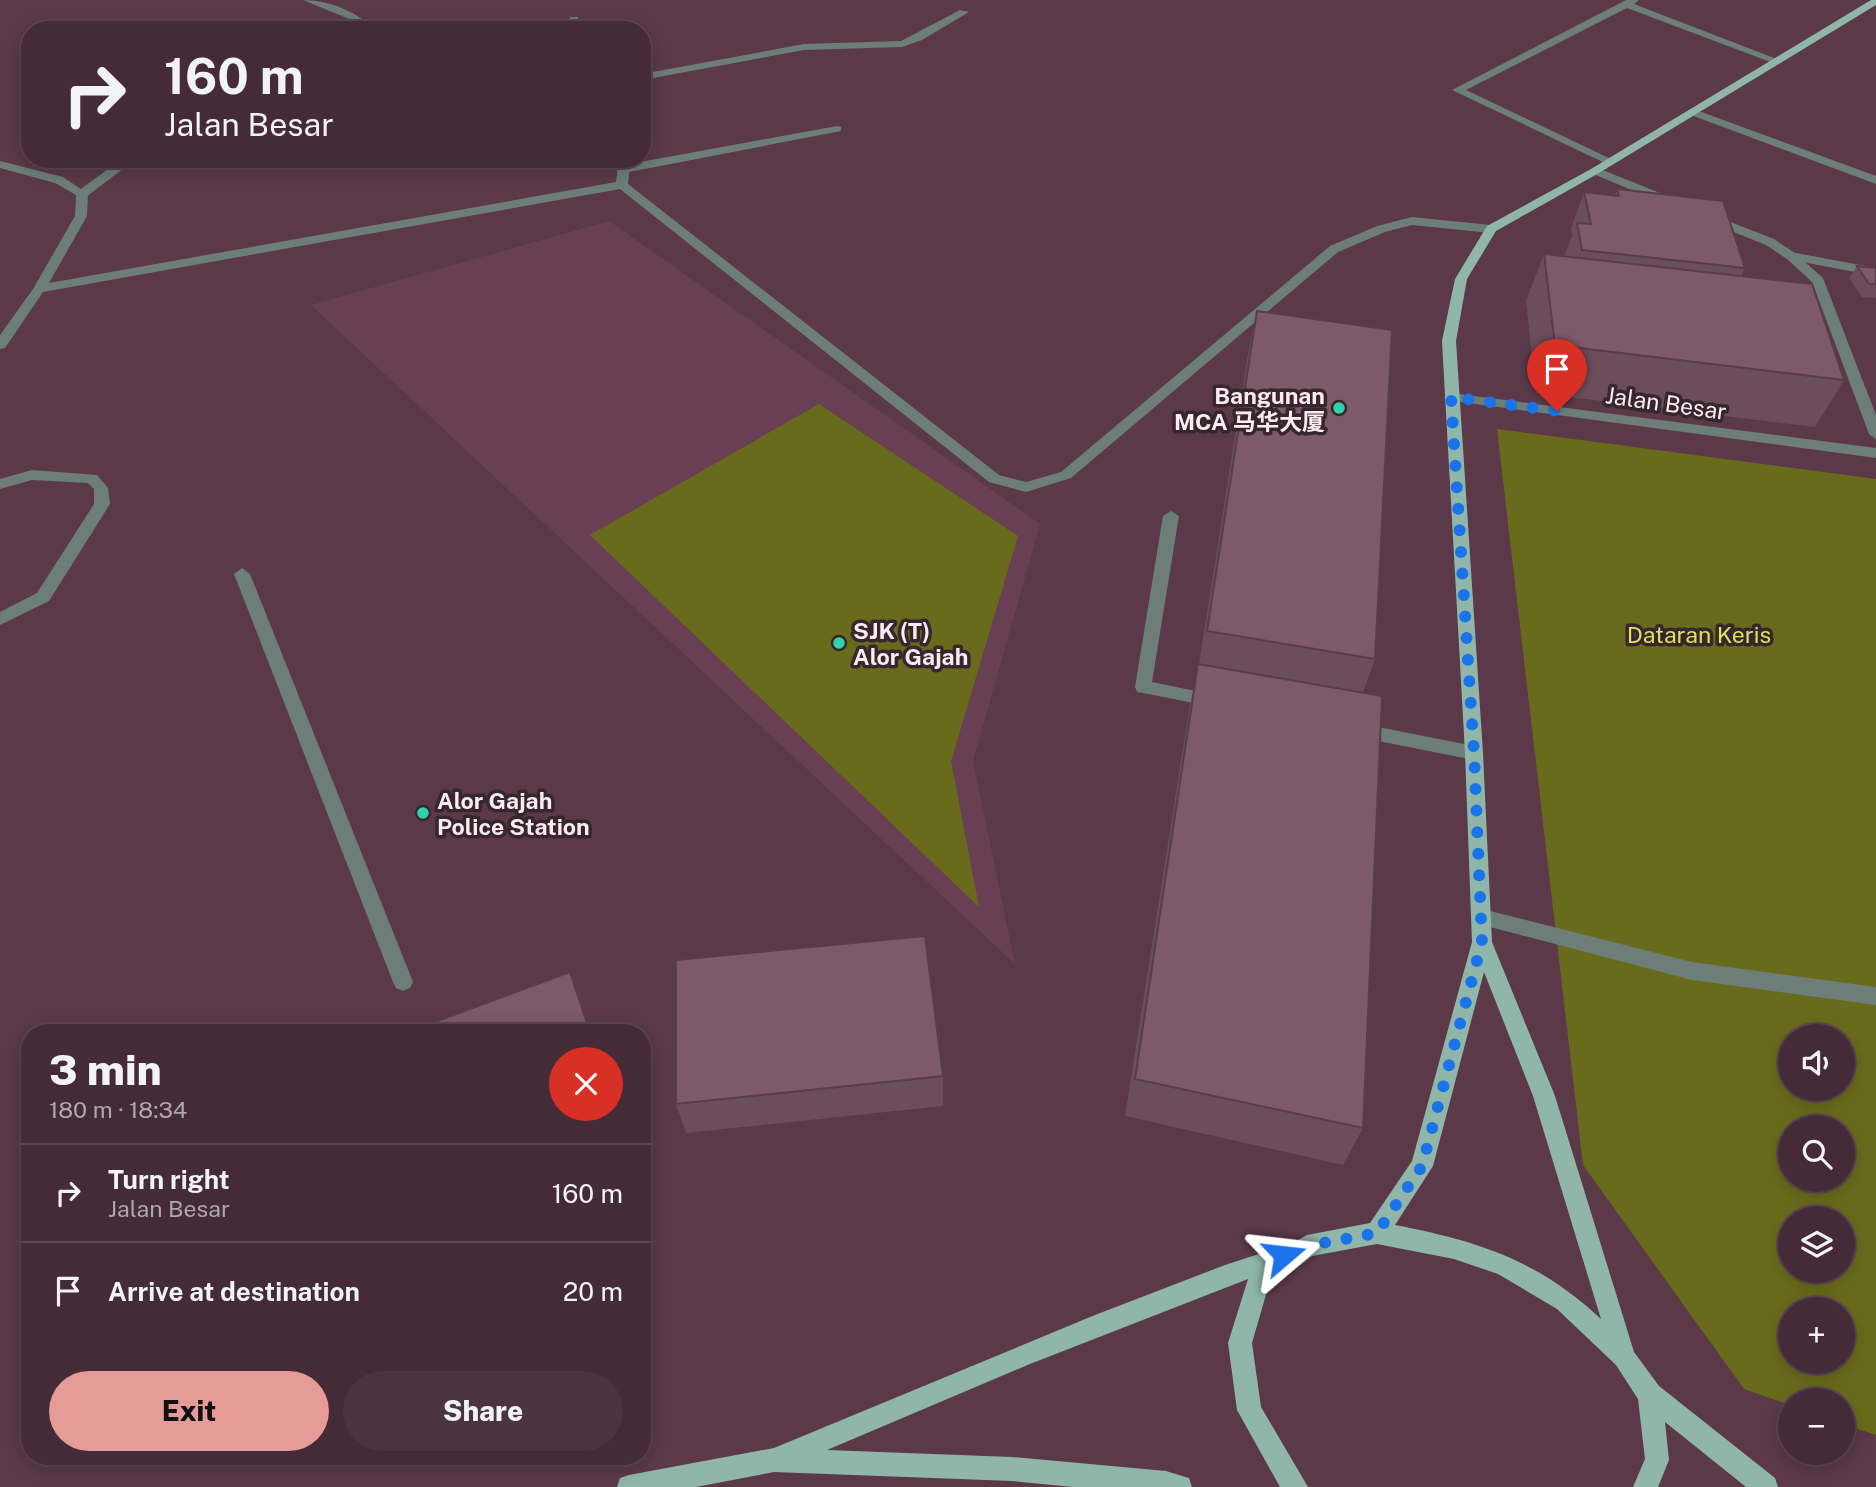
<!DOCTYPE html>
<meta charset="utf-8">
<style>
:root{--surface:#442b37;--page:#4b333f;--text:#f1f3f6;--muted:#afa7ad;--line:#5c4752;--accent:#e69b98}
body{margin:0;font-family:"Public Sans","Noto Sans SC",sans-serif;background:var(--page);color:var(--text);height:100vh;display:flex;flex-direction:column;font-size:26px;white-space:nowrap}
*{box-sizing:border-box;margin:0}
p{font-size:23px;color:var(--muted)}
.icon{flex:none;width:38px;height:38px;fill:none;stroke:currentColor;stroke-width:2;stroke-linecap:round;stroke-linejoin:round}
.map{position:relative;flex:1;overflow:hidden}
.side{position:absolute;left:21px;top:1024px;width:630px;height:441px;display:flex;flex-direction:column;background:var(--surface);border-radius:28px;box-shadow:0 4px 18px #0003,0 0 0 2px var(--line)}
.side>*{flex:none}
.top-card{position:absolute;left:21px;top:21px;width:630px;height:147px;border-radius:28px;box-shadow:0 4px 18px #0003,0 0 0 2px var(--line);background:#442b37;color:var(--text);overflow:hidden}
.controls{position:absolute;left:1778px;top:1024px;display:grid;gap:14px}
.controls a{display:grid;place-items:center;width:77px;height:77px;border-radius:50%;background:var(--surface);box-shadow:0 4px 18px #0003,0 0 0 2px var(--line);font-size:35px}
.pin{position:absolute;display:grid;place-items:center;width:60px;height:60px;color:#fff;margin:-72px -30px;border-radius:50% 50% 50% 0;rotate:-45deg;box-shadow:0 0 7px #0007}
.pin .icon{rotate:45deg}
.me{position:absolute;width:77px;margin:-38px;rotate:73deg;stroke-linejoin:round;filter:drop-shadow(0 0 5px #0008)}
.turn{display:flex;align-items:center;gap:24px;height:147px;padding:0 28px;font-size:32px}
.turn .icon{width:91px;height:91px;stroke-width:2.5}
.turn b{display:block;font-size:49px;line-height:60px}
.round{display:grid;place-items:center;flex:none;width:74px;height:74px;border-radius:37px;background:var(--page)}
.summary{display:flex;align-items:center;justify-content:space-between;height:119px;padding:0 28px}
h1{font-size:42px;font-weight:800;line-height:52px}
.cta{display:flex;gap:14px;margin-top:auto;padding:14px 28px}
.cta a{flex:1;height:80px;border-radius:42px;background:var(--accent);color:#111;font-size:28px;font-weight:800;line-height:80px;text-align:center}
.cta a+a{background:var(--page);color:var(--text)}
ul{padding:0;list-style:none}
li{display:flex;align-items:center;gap:21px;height:98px;padding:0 28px;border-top:2px solid var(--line)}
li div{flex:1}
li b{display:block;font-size:26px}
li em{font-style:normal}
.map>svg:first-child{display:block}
.built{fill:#694053}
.green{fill:#696b1c;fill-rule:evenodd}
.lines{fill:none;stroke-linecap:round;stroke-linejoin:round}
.service{fill:#6c7e77;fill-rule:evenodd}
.minor{fill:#6c7e77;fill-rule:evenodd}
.tertiary{fill:#6c7e77;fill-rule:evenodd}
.primary{fill:#8fb6a8;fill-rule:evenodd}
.wall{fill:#6c4d5b}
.shaded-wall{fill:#583e4a}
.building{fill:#7e596a;stroke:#583e4a;stroke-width:2}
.route{stroke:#1a73e8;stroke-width:12;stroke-dasharray:0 21.6}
.poi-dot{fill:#2dd4ab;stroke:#36262d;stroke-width:2.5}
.labels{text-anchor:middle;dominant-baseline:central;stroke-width:7;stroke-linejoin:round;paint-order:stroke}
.poi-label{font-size:23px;font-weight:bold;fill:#fdebf2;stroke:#36262d;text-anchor:start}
.street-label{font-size:23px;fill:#fdebf2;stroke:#36262d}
.park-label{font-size:23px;fill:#dee25a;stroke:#36262d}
</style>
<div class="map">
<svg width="1876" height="1487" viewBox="0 0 1876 1487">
<rect width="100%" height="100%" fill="#5b3949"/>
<!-- built -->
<polygon class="built" points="609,221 1040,524 973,761 1015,964 311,305"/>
<!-- green -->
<g class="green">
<polygon points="819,404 1018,536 951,761 979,907 590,535"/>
<path d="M1497 429 1876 479V1435L1843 1424V1400H1790V1405L1744 1389 1583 1165ZM1790 1036H1843V1088H1790ZM1790 1127H1843V1180H1790ZM1790 1218H1843V1270H1790ZM1790 1309H1843V1362H1790Z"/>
</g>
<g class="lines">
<!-- service -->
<g class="service">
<polygon points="1626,0 1639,0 1634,4 1782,61 1773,63 1627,8 1466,90 1613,160 1615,162 1609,165 1452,90"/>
<polygon points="960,10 969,12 922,40 902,47 804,50 642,80 642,74 804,44 901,41"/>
<polygon points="837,126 841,127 841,131 624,173 618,169 624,165"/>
<polygon points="122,159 136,159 86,197 78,197 78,191"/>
<polygon points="1791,252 1876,268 1876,276 1787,259 1785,256"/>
<polygon points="32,470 97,475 108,488 110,504 49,601 0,625 0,612 37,593 94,504 94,489 88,483 32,480 0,489 0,479"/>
<polygon points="1171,511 1179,516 1152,682 1220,696 1223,701 1220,706 1214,707 1143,693 1137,692 1135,687 1163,516"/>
<polygon points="242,568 250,574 413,982 410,988 403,991 396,988 393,982 234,574"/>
<polygon points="1358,723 1474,746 1480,748 1483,753 1480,758 1474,760 1358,737 1352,735 1349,730 1352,725"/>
<polygon points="1482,909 1692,962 1876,987 1876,1005 1692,980 1475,923 1472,917 1475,911"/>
</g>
<!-- minor -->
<g class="minor">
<path d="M303 0C327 0 358 11 374 30H363L354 21Z"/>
<polygon points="570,17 578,17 580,30 570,30"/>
<polygon points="1688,110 1696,110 1876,176 1876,184 1688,114"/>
<polygon points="619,159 631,159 628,184 999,475 1026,482 1061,472 1330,246 1377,226 1412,217 1491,225 1497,229 1491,233 1412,225 1385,232 1338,252 1071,478 1026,492 989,482 620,189 43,292 5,348 0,349 0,335 33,289 75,216 76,195 55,183 0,168 0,161 63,177 88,194 87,216 49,283 616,182"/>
<polygon points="1595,167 1675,199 1677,202 1667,205 1591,173 1591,169"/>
<polygon points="1710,214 1774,239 1795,253 1823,278 1876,415 1876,439 1869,434 1812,282 1787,259 1766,245 1706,221 1704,218"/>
</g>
<!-- tertiary -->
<polygon class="tertiary" points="1451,393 1876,448 1876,458 1446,400 1444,397"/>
<!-- primary -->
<path class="primary" d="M1871 0H1876V5L1599 173 1496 231 1467 279 1456 341 1483 753 1492 942 1555 1096 1634 1352 1659 1386 1775 1478 1778 1487H1746L1665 1422 1669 1460 1658 1487H1633L1645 1459 1638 1399 1616 1365 1557 1309 1498 1274 1454 1259 1377 1244 1312 1256 1267 1291 1252 1343 1261 1407 1308 1487H1280L1237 1410 1228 1343 1248 1279 1030 1364 827 1450 1012 1457 1166 1471 1189 1478 1192 1487H1073L1012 1481 774 1472 696 1487H617L620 1478 629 1475 774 1448 1095 1315 1225 1265 1293 1243 1307 1235 1370 1223 1412 1161 1472 942 1465 753 1442 341 1455 279 1487 226 1591 169ZM1484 972 1533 1096 1601 1319C1538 1260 1478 1241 1395 1225L1433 1166Z"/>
</g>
<!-- wall -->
<g class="wall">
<polygon points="1617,189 1745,268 1741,276 1844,380 1815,427 1536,393 1526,301 1544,254 1564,256 1572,236 1571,228 1584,192 1615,195"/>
<polygon points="1857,266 1876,268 1876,298 1862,297 1849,278"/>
<polygon points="1257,311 1375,659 1363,692 1363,1128 1343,1165 1125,1116 1189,710 1199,664 1247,359"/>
<polygon points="943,1076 943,1106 686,1133 676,1104"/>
</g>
<!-- shaded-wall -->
<polygon class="shaded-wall" points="570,972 586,1013 593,1032 590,1032"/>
<!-- building -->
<g class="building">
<polygon points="1617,189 1723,201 1745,268 1582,250 1577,223 1591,224 1584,192 1619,196"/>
<polygon points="1544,254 1812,284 1844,380 1555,345"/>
<polygon points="1857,266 1876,268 1876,284 1869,284"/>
<polygon points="1257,311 1392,330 1375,659 1207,631"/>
<polygon points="1198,664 1382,696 1363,1128 1135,1079"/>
<polygon points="925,936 943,1076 676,1104 676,960"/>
<polygon points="570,972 590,1032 408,1032"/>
</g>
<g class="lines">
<!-- route -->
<polyline class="route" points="1284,1255 1307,1246 1377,1233 1422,1166 1482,942 1474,753 1451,397 1557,411"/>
</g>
<!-- markers -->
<g class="poi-dot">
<circle cx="1339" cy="408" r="7"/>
<circle cx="839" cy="643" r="7"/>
<circle cx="423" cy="813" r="7"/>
</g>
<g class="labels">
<!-- poi labels -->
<g class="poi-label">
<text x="1325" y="395" text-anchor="end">Bangunan<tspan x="1325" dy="26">MCA 马华大厦</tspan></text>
<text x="853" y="630">SJK (T)<tspan x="853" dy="26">Alor Gajah</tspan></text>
<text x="437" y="800">Alor Gajah<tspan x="437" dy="26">Police Station</tspan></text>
</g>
<!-- street labels -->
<g class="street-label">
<text transform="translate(1666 403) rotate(8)">Jalan Besar</text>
</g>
<!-- park labels -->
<g class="park-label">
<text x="1699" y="634">Dataran Keris</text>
</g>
</g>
</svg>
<div class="controls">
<a><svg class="icon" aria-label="sound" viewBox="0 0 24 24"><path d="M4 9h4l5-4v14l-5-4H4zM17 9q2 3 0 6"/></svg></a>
<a><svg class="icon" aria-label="search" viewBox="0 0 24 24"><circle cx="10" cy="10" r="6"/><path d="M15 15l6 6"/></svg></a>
<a><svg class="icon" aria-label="layers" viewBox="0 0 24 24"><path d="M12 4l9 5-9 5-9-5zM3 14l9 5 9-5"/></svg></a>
<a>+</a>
<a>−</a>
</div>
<div class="pin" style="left:1557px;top:411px;background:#d93025"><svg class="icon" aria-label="arrive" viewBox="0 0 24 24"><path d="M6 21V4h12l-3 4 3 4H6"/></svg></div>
<svg class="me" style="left:1284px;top:1255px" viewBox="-20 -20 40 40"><path d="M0-17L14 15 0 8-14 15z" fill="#1a73e8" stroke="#fff" stroke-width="4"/></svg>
<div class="top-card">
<div class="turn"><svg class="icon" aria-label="right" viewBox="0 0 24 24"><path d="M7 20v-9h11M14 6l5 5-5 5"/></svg><div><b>160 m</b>Jalan Besar</div></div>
</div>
<section class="side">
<div class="summary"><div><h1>3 min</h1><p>180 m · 18:34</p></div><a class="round" style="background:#d93025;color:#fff"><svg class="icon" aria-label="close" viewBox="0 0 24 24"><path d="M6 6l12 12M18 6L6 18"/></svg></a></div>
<ul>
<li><svg class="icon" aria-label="right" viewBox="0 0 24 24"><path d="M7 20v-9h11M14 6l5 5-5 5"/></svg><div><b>Turn right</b><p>Jalan Besar</p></div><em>160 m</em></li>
<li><svg class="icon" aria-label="arrive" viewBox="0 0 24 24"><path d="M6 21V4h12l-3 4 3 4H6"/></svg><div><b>Arrive at destination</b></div><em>20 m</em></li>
</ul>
<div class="cta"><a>Exit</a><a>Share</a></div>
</section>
</div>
